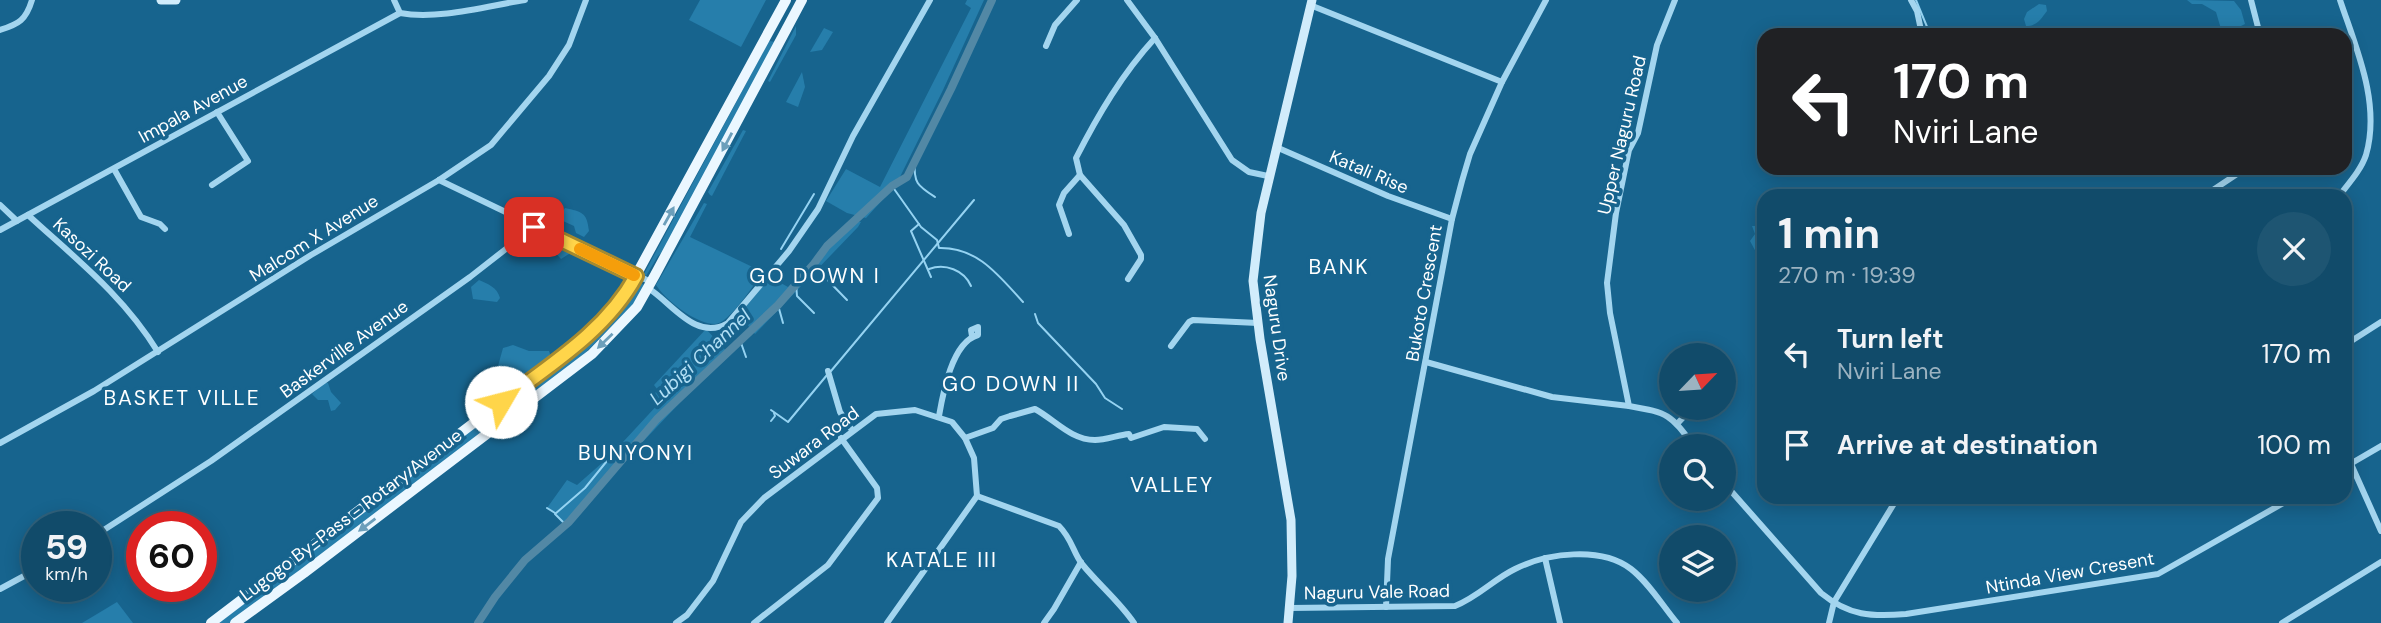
<!DOCTYPE html>
<meta charset="utf-8">
<style>
:root{--surface:#114b6a;--page:#1e5572;--text:#f1f3f6;--muted:#9cb3c1;--line:#30637e}
body{margin:0;font-family:"DM Sans",sans-serif;background:var(--page);color:var(--text);height:100vh;display:flex;flex-direction:column;font-size:26px;white-space:nowrap}
*{box-sizing:border-box;margin:0}
p{font-size:23px;color:var(--muted)}
.icon{flex:none;width:38px;height:38px;fill:none;stroke:currentColor;stroke-width:2;stroke-linecap:round;stroke-linejoin:round}
.map{position:relative;flex:1;overflow:hidden}
.panel{position:absolute;left:1757px;top:189px;width:595px;height:315px;display:flex;flex-direction:column;background:var(--surface);border-radius:21px;box-shadow:0 4px 18px #0003,0 0 0 2px var(--line)}
.panel>*{flex:none}
.guide{position:absolute;left:1757px;top:28px;width:595px;height:147px;border-radius:21px;box-shadow:0 4px 18px #0003,0 0 0 2px var(--line);background:#202124;color:#fff;overflow:hidden}
.needle{width:46px;rotate:65deg}
.tools{position:absolute;left:1659px;top:343px;display:grid;gap:14px}
.tools a{display:grid;place-items:center;width:77px;height:77px;border-radius:50%;background:var(--surface);box-shadow:0 4px 18px #0003,0 0 0 2px var(--line);font-size:35px}
.speed{position:absolute;left:21px;top:511px;display:flex;gap:14px;font-size:35px;font-weight:700;text-align:center}
.speed>*{display:grid;place-content:center;width:91px;height:91px;border-radius:50%;background:var(--surface);box-shadow:0 4px 18px #0003,0 0 0 2px var(--line);line-height:1}
.speed small{font-size:18px;font-weight:400}
.speed .limit{border:10px solid #d22;background:#fff;color:#111}
.pin{position:absolute;display:grid;place-items:center;width:60px;height:60px;color:#fff;margin:-30px;border-radius:14px;box-shadow:0 4px 10px #0006}
.me{position:absolute;width:77px;margin:-38px;rotate:53deg;stroke-linejoin:round;filter:drop-shadow(0 0 5px #0008)}
.turn{display:flex;align-items:center;gap:24px;height:147px;padding:0 21px;font-size:32px}
.turn .icon{width:91px;height:91px;stroke-width:2.5}
.turn b{display:block;font-size:49px;line-height:60px}
.round{display:grid;place-items:center;flex:none;width:74px;height:74px;border-radius:37px;background:var(--page)}
.overview{display:flex;align-items:center;justify-content:space-between;height:119px;padding:0 21px}
h1{font-size:42px;font-weight:700;line-height:52px}
ul{padding:0;list-style:none}
li{display:flex;align-items:center;gap:21px;height:91px;padding:0 21px}
li div{flex:1}
li b{display:block;font-size:26px}
li em{font-style:normal}
.map>svg:first-child{display:block}
.green{fill:#267eab}
.lines{fill:none;stroke-linecap:round;stroke-linejoin:round}
.stream{stroke:#95d3f2;stroke-width:2}
.canal{stroke:#5288a5;stroke-width:8}
.street{stroke:#a3d5ef;stroke-width:6}
.secondary{stroke:#d1ecfb;stroke-width:9}
.primary{stroke:#ebf7ff;stroke-width:10}
.oneway{fill:#6c9fbb}
.route-casing{stroke:#a68a30;stroke-width:18}
.route{stroke:#ffd54a;stroke-width:12}
.slow{stroke:#f59e0b;stroke-width:12}
.labels{text-anchor:middle;dominant-baseline:central;stroke-width:7;stroke-linejoin:round;paint-order:stroke}
.street-label{font-size:18px;fill:#fff;stroke:#17648e}
.water-label{font-size:19px;font-style:italic;fill:#b3e0f6;stroke:#17648e}
.quarter-label{font-size:21px;letter-spacing:2px;fill:#fff;stroke:#17648e}
</style>
<div class="map">
<svg width="2381" height="623" viewBox="0 0 2381 623">
<rect width="100%" height="100%" fill="#17648e"/>
<!-- green -->
<g class="green">
<polygon points="700,0 766,0 741,47 689,20"/>
<polygon points="967,0 984,0 943,90 896,185 866,218 847,213 826,201 846,169 880,187 971,8 965,4"/>
<polygon points="2187,0 2234,1 2241,10 2245,24 2237,28 2239,35 2225,35 2221,29 2216,12 2202,4 2192,4"/>
<path d="M2039 4 2046 5 2047 11C2041 19 2037 26 2026 26L2024 19 2027 12Z"/>
<polygon points="796,26 796,35 770,82 768,81"/>
<polygon points="824,28 833,32 822,50 810,52"/>
<polygon points="769,41 776,42 668,246 658,256 646,276 644,274"/>
<polygon points="802,72 805,87 798,107 786,102"/>
<polygon points="743,130 746,131 712,196 710,195 708,192"/>
<path d="M704 203 707 204 690 237 763 272C754 284 729 324 715 324 706 324 696 319 689 315 677 307 664 297 656 285Z"/>
<path d="M565 208C582 212 587 212 589 231L584 237 576 233 574 226 563 221 560 215Z"/>
<polygon points="855,221 861,222 858,227 755,334 739,315 770,277 788,287 840,231"/>
<polygon points="1762,221 1764,223 1764,253 1760,255 1757,254 1750,241 1755,234 1752,226 1759,226"/>
<polygon points="557,241 569,247 572,252 561,259 553,250 553,242"/>
<path d="M479 280C488 284 497 287 500 298L497 302 473 299 471 287Z"/>
<polygon points="639,283 645,285 632,306 580,358 231,623 218,623 428,463 431,465 467,438 465,434 605,326 625,303"/>
<polygon points="706,329 730,355 690,392 565,524 555,513 547,508 567,480 577,485 610,456 661,401 655,394 657,389 654,385"/>
<polygon points="513,345 529,351 549,351 551,357 540,370 524,375 515,368 510,374 498,366 503,348"/>
<polygon points="323,383 328,383 331,392 341,403 335,410 331,411 328,400 318,400 312,394"/>
<polygon points="117,602 133,623 82,623"/>
</g>
<g class="lines">
<!-- stream -->
<g class="stream">
<polyline points="1916,0 1930,34"/>
<path d="M915 161C913 183 918 186 935 197"/>
<path d="M892 186 921 227 937 240 939 248C978 247 999 276 1023 302"/>
<polyline points="919,224 911,231 931,277"/>
<polyline points="781,249 814,194"/>
<polyline points="813,265 847,300"/>
<path d="M929 269C945 263 964 270 971 286"/>
<polyline points="796,284 797,296 814,313"/>
<polyline points="778,305 783,323"/>
<polyline points="1035,314 1038,323 1096,384 1105,398 1122,409"/>
<polyline points="740,340 746,357"/>
<polyline points="831,371 974,200"/>
<polyline points="771,410 788,422 827,375"/>
<polyline points="771,421 775,416 774,413"/>
<polyline points="547,508 555,513"/>
<polyline points="569,522 565,524 555,514 585,488 611,456"/>
</g>
<!-- canal -->
<polyline class="canal" points="478,623 495,597 525,560 569,522 657,419 778,305 813,265 827,246 892,186 907,177 951,89 992,0"/>
<!-- street -->
<g class="street">
<path d="M394 0 400 13C438 20 487 6 525 0"/>
<polyline points="1127,0 1155,38 1232,160 1249,172 1268,176"/>
<path d="M1675 0 1657 45 1638 133 1629 150 1616 213 1607 283 1610 313 1629 406C1669 413 1670 414 1694 446"/>
<polyline points="1911,0 1917,11 1922,35"/>
<polyline points="2251,0 2260,35"/>
<polyline points="1310,5 1502,82"/>
<path d="M0 30C19 24 26 20 32 0"/>
<polyline points="1046,46 1055,25 1077,0"/>
<polyline points="1276,147 1388,196 1452,219"/>
<polyline points="114,169 141,217 160,224 165,229"/>
<polyline points="439,180 651,282"/>
<polyline points="212,185 248,161 217,112"/>
<polyline points="2204,196 2246,168"/>
<path d="M2339 196C2349 183 2361 170 2366 155 2381 103 2356 48 2340 0"/>
<polyline points="0,205 17,221"/>
<path d="M28 215C76 259 123 295 158 352"/>
<polyline points="0,230 400,13"/>
<polyline points="1069,234 1059,205 1064,193 1080,175"/>
<path d="M1128 279 1141 259V255L1124 225 1080 175 1076 158C1098 115 1122 74 1155 38"/>
<path d="M648 288C672 303 696 342 728 323L789 251 818 209 853 136 930 0"/>
<polyline points="2345,345 2381,322"/>
<polyline points="1171,346 1189,322 1193,320 1258,323"/>
<polyline points="1426,362 1552,397 1629,406"/>
<polyline points="828,371 840,412 852,430"/>
<polyline points="1724,372 1729,367"/>
<path d="M939 416C943 393 952 342 978 335V327L971 330 972 336"/>
<polyline points="1677,424 1692,408"/>
<path d="M965 438 993 428 1001 419 1010 416 1035 409C1055 420 1071 440 1095 440 1106 440 1118 435 1129 434L1131 438 1164 427 1197 429 1205 439"/>
<polyline points="0,443 94,391 311,255 439,180 491,145 549,76 569,45 586,0"/>
<polyline points="2351,464 2381,531"/>
<polyline points="2345,467 2381,446"/>
<path d="M1724 483 1821 593C1849 616 1872 617 1906 614L2158 574 2294 497"/>
<path d="M977 496 1059 526C1072 539 1073 552 1082 564 1099 585 1119 601 1134 623"/>
<polyline points="1900,497 1939,497"/>
<polyline points="96,535 211,461 470,277 534,227"/>
<polyline points="1545,558 1560,623"/>
<polyline points="0,589 37,569"/>
<polyline points="1386,607 1388,559 1452,219 1462,181 1470,154 1502,82 1546,0"/>
<path d="M1290 608 1455 606C1478 597 1494 579 1515 569 1547 553 1601 546 1631 569 1649 583 1662 605 1677 623"/>
<polyline points="676,623 687,615 713,581 741,522 764,498 876,414 915,410 952,422 965,438 974,458 977,496"/>
<polyline points="754,623 828,565 878,498 877,488 841,438"/>
<polyline points="887,623 977,496"/>
<polyline points="1044,623 1054,609 1081,562"/>
<polyline points="1829,623 1834,602 1898,497"/>
<polyline points="2282,623 2381,562"/>
</g>
<!-- secondary -->
<g class="secondary">
<polyline points="161,0 176,0"/>
<polyline points="1288,623 1292,576 1291,520 1260,339 1253,281 1261,213 1312,0"/>
</g>
<!-- primary -->
<g class="primary">
<polyline points="211,623 580,342 606,318 628,290 786,0"/>
<polyline points="235,623 304,573 592,354 637,307 655,275 802,0"/>
</g>
</g>
<!-- one-way arrows -->
<defs><path id="oneway-solid" d="M-6-.8H1V-3.2L6.5 0L1 3.2V.8H-6Z" transform="scale(1.75)"/></defs>
<g class="oneway">
<use href="#oneway-solid" transform="translate(727 142) rotate(118)"/>
<use href="#oneway-solid" transform="translate(669 216) rotate(-61)"/>
<use href="#oneway-solid" transform="translate(605 341) rotate(136)"/>
<use href="#oneway-solid" transform="translate(367 525) rotate(143)"/>
</g>
<g class="lines">
<defs>
<path id="route" d="M501 402C550 365 606 331 636 276L534 227"/>
</defs>
<!-- route casing -->
<use href="#route" class="route-casing"/>
<!-- route -->
<use href="#route" class="route"/>
<!-- slow -->
<polyline class="slow" points="580,249 634,275"/>
</g>
<g class="labels">
<!-- street labels -->
<g class="street-label">
<text transform="translate(193 109) rotate(-29)">Impala Avenue</text>
<text transform="translate(1622 135) rotate(-77)">Upper Naguru Road</text>
<text transform="translate(1369 172) rotate(23)">Katali Rise</text>
<text transform="translate(314 238) rotate(-32)">Malcom X Avenue</text>
<text transform="translate(92 255) rotate(43)">Kasozi Road</text>
<text transform="translate(1424 293) rotate(-80)">Bukoto Crescent</text>
<text transform="translate(1277 328) rotate(82)">Naguru Drive</text>
<text transform="translate(344 349) rotate(-36)">Baskerville Avenue</text>
<text transform="translate(814 443) rotate(-37)">Suwara Road</text>
<text transform="translate(351 515) rotate(-37)">Lugogo By-Pass - Rotary Avenue</text>
<text transform="translate(2070 573) rotate(-10)">Ntinda View Cresent</text>
<text transform="translate(1377 592) rotate(-1)">Naguru Vale Road</text>
</g>
<!-- water labels -->
<g class="water-label">
<text transform="translate(700 357) rotate(-43)">Lubigi Channel</text>
</g>
<!-- quarter labels -->
<g class="quarter-label">
<text x="1339" y="267">BANK</text>
<text x="815" y="276">GO DOWN I</text>
<text x="1011" y="384">GO DOWN II</text>
<text x="182" y="398">BASKET VILLE</text>
<text x="636" y="453">BUNYONYI</text>
<text x="1172" y="485">VALLEY</text>
<text x="942" y="560">KATALE III</text>
</g>
</g>
</svg>
<div class="tools">
<a><svg class="needle" viewBox="-14 -14 28 28"><path d="M0-13l5 13h-10z" fill="#e53935"/><path d="M0 13l5-13h-10z" fill="#9cb3c1"/></svg></a>
<a><svg class="icon" aria-label="search" viewBox="0 0 24 24"><circle cx="10" cy="10" r="6"/><path d="M15 15l6 6"/></svg></a>
<a><svg class="icon" aria-label="layers" viewBox="0 0 24 24"><path d="M12 4l9 5-9 5-9-5zM3 14l9 5 9-5"/></svg></a>
</div>
<div class="speed"><div>59<small>km/h</small></div><div class="limit">60</div></div>
<div class="pin" style="left:534px;top:227px;background:#d93025"><svg class="icon" aria-label="arrive" viewBox="0 0 24 24"><path d="M6 21V4h12l-3 4 3 4H6"/></svg></div>
<svg class="me" style="left:501px;top:402px" viewBox="-20 -20 40 40"><circle r="19" fill="#fff"/><path d="M0-13L10 11 0 6-10 11z" fill="#ffd54a"/></svg>
<div class="guide">
<div class="turn"><svg class="icon" aria-label="left" viewBox="0 0 24 24"><path d="M17 20v-9H6M10 6l-5 5 5 5"/></svg><div><b>170 m</b>Nviri Lane</div></div>
</div>
<section class="panel">
<div class="overview"><div><h1>1 min</h1><p>270 m · 19:39</p></div><a class="round"><svg class="icon" aria-label="close" viewBox="0 0 24 24"><path d="M6 6l12 12M18 6L6 18"/></svg></a></div>
<ul>
<li><svg class="icon" aria-label="left" viewBox="0 0 24 24"><path d="M17 20v-9H6M10 6l-5 5 5 5"/></svg><div><b>Turn left</b><p>Nviri Lane</p></div><em>170 m</em></li>
<li><svg class="icon" aria-label="arrive" viewBox="0 0 24 24"><path d="M6 21V4h12l-3 4 3 4H6"/></svg><div><b>Arrive at destination</b></div><em>100 m</em></li>
</ul>
</section>
</div>
